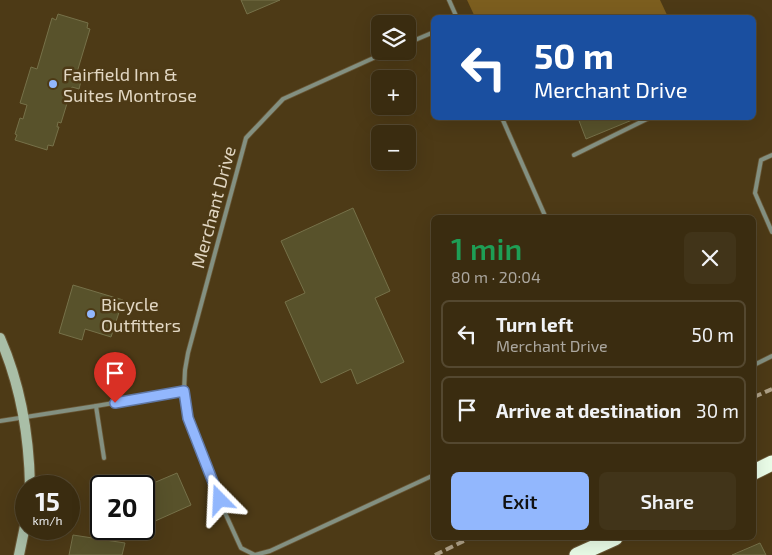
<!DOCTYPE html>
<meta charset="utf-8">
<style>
:root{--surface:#3a2c10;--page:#413419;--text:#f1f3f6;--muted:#aba79f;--line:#544830;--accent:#92b7fd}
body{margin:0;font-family:"Exo 2",sans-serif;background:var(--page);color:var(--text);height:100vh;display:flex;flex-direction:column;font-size:19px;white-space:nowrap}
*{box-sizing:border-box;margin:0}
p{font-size:16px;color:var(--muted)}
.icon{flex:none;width:28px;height:28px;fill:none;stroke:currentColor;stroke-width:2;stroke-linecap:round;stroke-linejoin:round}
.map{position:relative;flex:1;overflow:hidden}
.sheet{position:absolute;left:431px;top:215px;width:325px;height:325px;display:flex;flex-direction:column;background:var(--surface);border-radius:8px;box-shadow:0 5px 20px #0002,0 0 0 1px var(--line)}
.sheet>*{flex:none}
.top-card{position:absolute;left:431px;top:15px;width:325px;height:105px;border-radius:8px;box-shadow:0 5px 20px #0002,0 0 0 1px var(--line);background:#1a4fa0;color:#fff;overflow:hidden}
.tools{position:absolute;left:371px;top:15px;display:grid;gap:10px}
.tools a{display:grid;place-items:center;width:45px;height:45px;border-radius:8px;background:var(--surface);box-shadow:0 5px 20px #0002,0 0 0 1px var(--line);font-size:25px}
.speed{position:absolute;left:15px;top:475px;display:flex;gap:10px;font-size:25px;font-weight:700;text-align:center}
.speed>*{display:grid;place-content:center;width:65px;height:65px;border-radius:50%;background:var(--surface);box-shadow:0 5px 20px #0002,0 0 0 1px var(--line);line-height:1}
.speed small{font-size:12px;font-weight:400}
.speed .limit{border:2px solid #111;border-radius:8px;background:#fff;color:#111}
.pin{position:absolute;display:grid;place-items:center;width:42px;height:42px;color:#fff;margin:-51px -21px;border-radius:50% 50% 50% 0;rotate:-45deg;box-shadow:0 0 5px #0007}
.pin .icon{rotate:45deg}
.me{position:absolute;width:55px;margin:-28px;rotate:339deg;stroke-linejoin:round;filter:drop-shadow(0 0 4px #0008)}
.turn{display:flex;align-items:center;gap:18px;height:105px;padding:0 20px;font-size:22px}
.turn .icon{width:65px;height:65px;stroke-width:2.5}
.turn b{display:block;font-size:35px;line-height:42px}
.round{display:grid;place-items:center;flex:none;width:52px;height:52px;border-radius:8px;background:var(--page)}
.head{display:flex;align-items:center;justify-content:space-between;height:85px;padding:0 20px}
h1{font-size:30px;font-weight:600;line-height:38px;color:#1e9e55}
.primary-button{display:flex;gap:10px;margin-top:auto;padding:10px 20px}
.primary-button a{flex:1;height:58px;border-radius:8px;background:var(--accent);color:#111;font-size:20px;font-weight:600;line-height:58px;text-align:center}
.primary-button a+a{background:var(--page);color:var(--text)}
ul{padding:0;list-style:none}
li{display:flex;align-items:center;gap:15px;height:68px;margin:0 10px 8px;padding:0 10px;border:2px solid var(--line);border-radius:8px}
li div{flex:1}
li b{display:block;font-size:19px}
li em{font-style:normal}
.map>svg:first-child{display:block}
.green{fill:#7c5e1f}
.building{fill:#58522b;stroke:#767149}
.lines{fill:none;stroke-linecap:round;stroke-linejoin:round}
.lane-casing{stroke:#685635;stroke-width:5.5}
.secondary-casing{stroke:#685635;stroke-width:12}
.highway-casing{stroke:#685635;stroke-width:17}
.lane{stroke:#839081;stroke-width:4}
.secondary{stroke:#a9bea7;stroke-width:10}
.highway{stroke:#eafde8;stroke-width:15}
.rail{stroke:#aea086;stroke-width:4;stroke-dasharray:8 4;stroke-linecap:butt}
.route-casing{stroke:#5f77a4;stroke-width:12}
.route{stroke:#92b7fd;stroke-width:9}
.poi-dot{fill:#92b7fd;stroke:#4d3a16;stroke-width:2}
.labels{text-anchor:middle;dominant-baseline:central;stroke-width:5;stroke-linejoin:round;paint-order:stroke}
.poi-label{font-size:18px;fill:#e2d7c3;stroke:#4d3a16;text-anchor:start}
.street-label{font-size:18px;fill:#e2d7c3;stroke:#4d3a16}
</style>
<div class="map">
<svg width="772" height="555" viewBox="0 0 772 555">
<rect width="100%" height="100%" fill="#4d3a16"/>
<!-- green -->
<polygon class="green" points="467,0 660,0 668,17 475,17"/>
<!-- building -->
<g class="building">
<polygon points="241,0 280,0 247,14"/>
<polygon points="58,14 88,23 87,28 90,29 75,79 81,81 79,89 72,87 61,123 58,122 57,127 59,127 53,146 48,145 47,150 15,140 17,135 15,134 20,118 23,119 27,105 20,103 31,67 37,69 52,18 56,20"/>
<polygon points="578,118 637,118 586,139"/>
<polygon points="353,208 390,291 375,298 404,362 357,384 351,369 321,383 285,302 305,293 281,241"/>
<polygon points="73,285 123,300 111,337 85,329 82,340 59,333"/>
<polygon points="177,473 191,505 144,526 144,487"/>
<polygon points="73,535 125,543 122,555 69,555"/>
<polygon points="760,543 766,555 732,555"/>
</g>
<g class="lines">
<defs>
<g id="lane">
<polyline points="449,0 457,18"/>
<polyline points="408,43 434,32"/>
<polyline points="502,118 546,218"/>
<polyline points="574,155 649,118"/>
<polyline points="772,155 761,160 755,193 772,232"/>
<polyline points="754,365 772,356"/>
<polyline points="96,406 104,458"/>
<polyline points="0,421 96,406 184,391"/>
<polyline points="255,555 241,548 226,515 188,418 184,391 185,370 188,353 246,138 283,99 389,51"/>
<polyline points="255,555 270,551 434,475"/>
</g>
<g id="secondary">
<path d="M0 338C21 386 29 434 30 486"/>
<polyline points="19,555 26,521"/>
</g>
<g id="highway">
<polyline points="754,472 772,463"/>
<polyline points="577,555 615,538"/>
</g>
</defs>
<!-- lane casing -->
<use href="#lane" class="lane-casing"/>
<!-- secondary casing -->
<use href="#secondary" class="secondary-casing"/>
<!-- highway casing -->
<use href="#highway" class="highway-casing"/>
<!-- lane -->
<use href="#lane" class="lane"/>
<!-- secondary -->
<use href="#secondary" class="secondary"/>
<!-- highway -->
<use href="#highway" class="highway"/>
<!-- rail -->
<g class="rail">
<polyline points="754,397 772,389"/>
<polyline points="435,555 470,538"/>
</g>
</g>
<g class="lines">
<defs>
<polyline id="route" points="115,403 184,391 188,418 220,500"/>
</defs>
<!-- route casing -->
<use href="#route" class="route-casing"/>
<!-- route -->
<use href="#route" class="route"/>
</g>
<!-- markers -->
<g class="poi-dot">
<circle cx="53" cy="84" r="5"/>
<circle cx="91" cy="314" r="5"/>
</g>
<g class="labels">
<!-- poi labels -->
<g class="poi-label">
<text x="63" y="74">Fairfield Inn &amp;<tspan x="63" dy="21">Suites Montrose</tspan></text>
<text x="101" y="304">Bicycle<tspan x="101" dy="21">Outfitters</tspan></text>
</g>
<!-- street labels -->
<g class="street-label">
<text transform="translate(213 207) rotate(-75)">Merchant Drive</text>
</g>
</g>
</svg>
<div class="tools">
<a><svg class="icon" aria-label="layers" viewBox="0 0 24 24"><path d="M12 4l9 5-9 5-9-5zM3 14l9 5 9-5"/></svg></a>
<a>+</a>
<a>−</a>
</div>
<div class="speed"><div>15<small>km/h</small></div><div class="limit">20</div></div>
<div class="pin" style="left:115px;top:403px;background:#d93025"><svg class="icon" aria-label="arrive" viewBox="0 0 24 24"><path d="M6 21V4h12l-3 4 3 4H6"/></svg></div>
<svg class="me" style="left:220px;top:500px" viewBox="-20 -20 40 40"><path d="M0-17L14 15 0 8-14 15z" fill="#92b7fd" stroke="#fff" stroke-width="4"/></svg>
<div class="top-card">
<div class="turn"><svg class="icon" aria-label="left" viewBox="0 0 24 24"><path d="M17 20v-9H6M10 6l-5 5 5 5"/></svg><div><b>50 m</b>Merchant Drive</div></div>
</div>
<section class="sheet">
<div class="head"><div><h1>1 min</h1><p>80 m · 20:04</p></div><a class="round"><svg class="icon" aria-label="close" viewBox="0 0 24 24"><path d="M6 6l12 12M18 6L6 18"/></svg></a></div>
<ul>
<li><svg class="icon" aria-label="left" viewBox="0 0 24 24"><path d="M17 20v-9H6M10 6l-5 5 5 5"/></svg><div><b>Turn left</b><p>Merchant Drive</p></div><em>50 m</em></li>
<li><svg class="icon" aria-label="arrive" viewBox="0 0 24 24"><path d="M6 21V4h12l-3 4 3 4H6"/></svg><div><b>Arrive at destination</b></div><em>30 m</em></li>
</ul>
<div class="primary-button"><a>Exit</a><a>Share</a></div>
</section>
</div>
